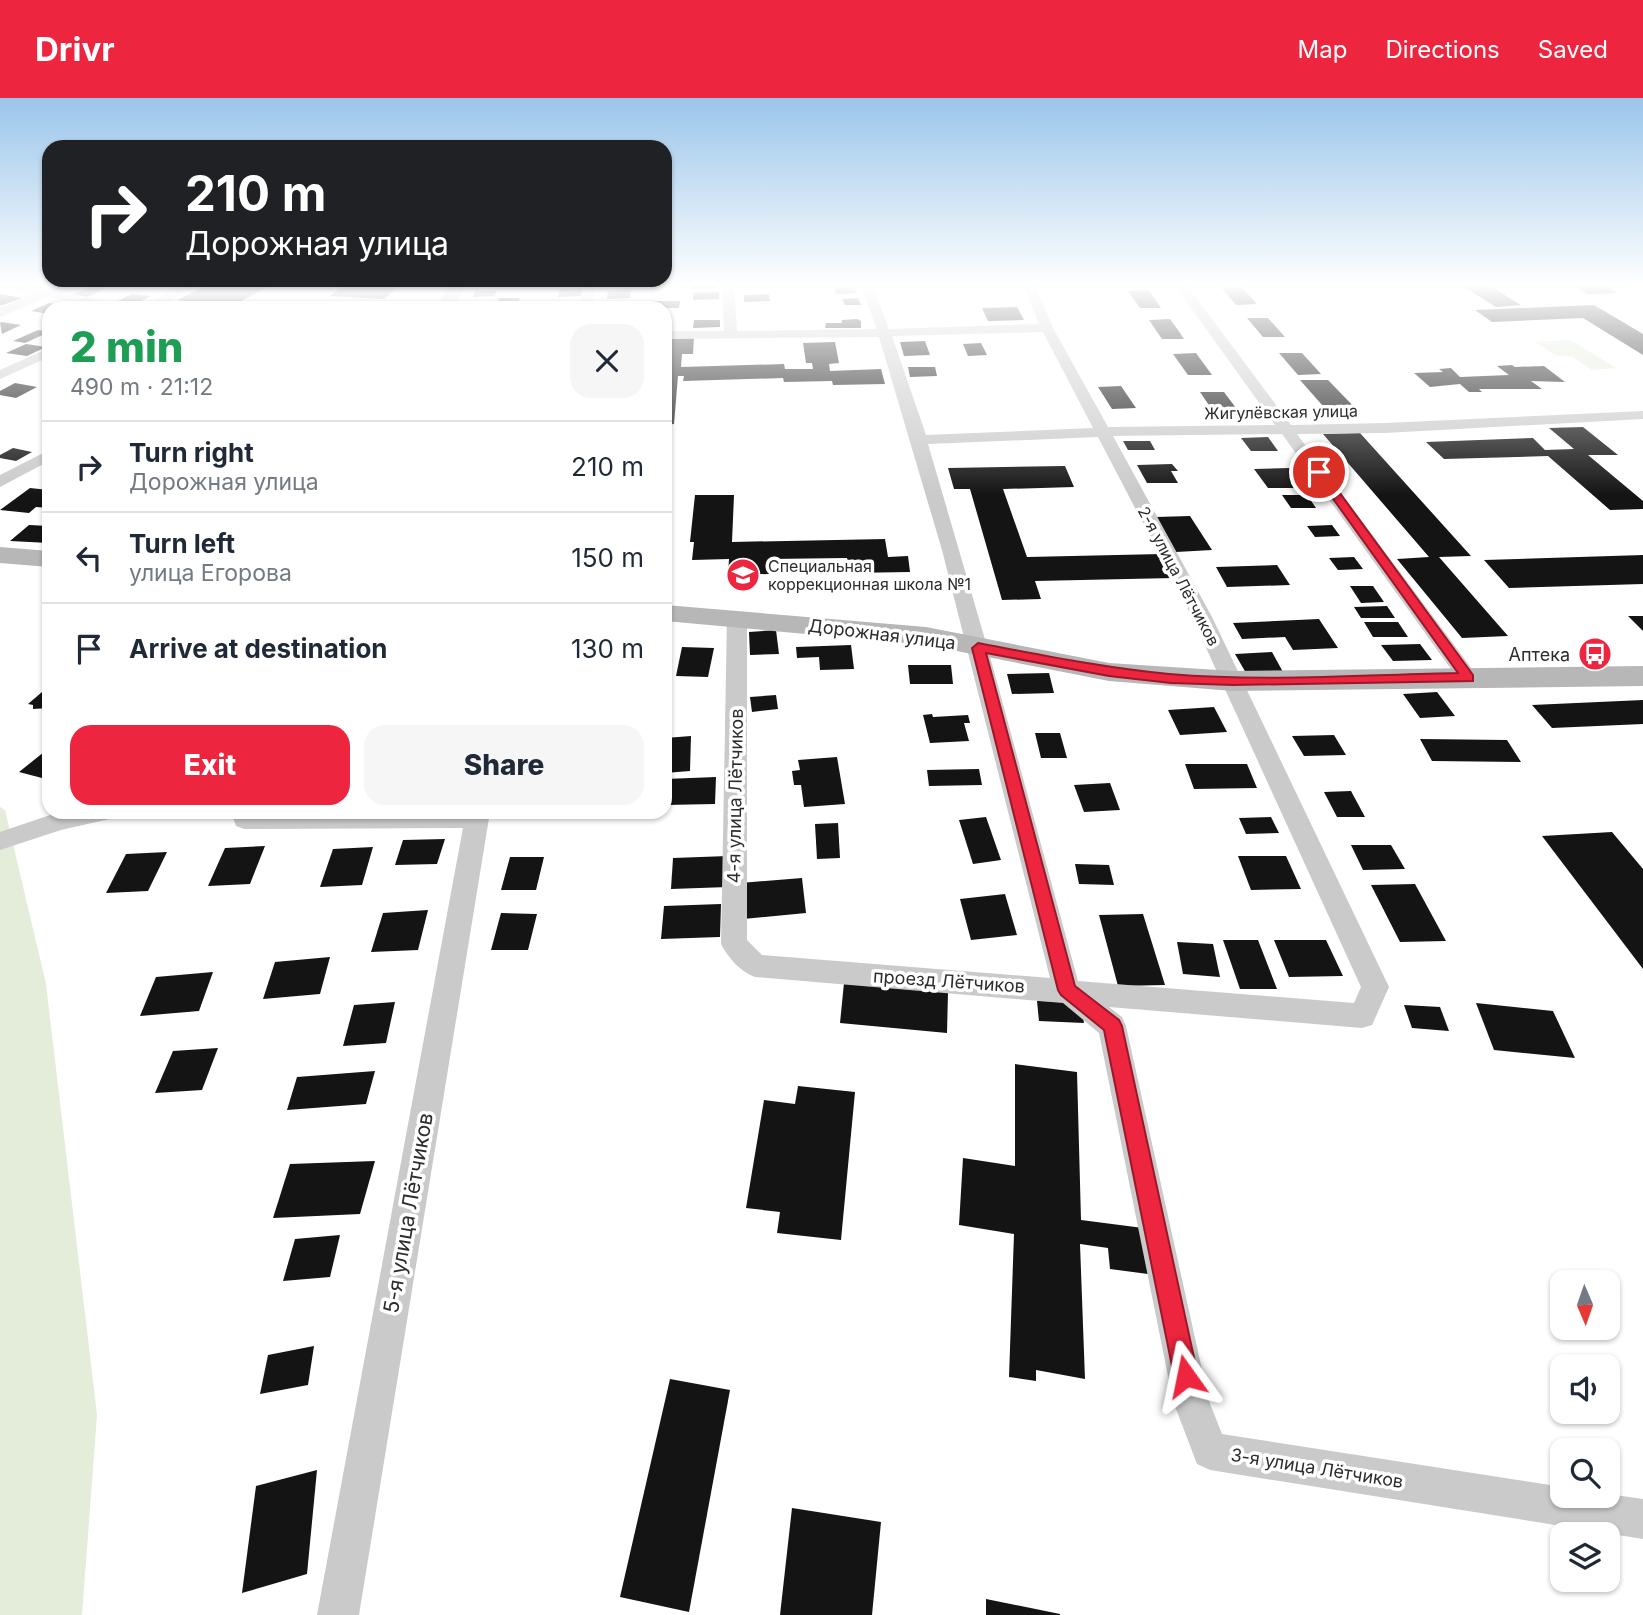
<!DOCTYPE html>
<meta charset="utf-8">
<style>
:root{--surface:#fff;--page:#f6f6f7;--text:#1f2937;--muted:#747a83;--line:#e0e1e3;--accent:#ee253f}
body{margin:0;font-family:Inter,sans-serif;background:var(--page);color:var(--text);height:100vh;display:flex;flex-direction:column;font-size:26px;white-space:nowrap}
*{box-sizing:border-box;margin:0}
p{font-size:23px;color:var(--muted)}
.icon{flex:none;width:38px;height:38px;fill:none;stroke:currentColor;stroke-width:2;stroke-linecap:round;stroke-linejoin:round}
.map{position:relative;flex:1;overflow:hidden}
.panel{position:absolute;left:42px;top:203px;width:630px;height:518px;display:flex;flex-direction:column;background:var(--surface);border-radius:21px;box-shadow:0 2px 5px #0004}
.panel>*{flex:none}
.banner{position:absolute;left:42px;top:42px;width:630px;height:147px;border-radius:21px;box-shadow:0 2px 5px #0004;background:#202124;color:#fff;overflow:hidden}
.needle{width:46px;rotate:178deg}
.controls{position:absolute;left:1550px;top:1172px;display:grid;gap:14px}
.controls a{display:grid;place-items:center;width:70px;height:70px;border-radius:14px;background:var(--surface);box-shadow:0 2px 5px #0004;font-size:35px}
.pin{position:absolute;display:grid;place-items:center;width:60px;height:60px;color:#fff;margin:-30px;border:4px solid #fff;border-radius:50%;box-shadow:0 2px 7px #0007}
.me{position:absolute;width:77px;margin:-38px;rotate:348deg;stroke-linejoin:round;filter:drop-shadow(0 0 5px #0008)}
.turn{display:flex;align-items:center;gap:24px;height:147px;padding:0 28px;font-size:32px}
.turn .icon{width:91px;height:91px;stroke-width:2.5}
.turn b{display:block;font-size:49px;line-height:60px}
.round{display:grid;place-items:center;flex:none;width:74px;height:74px;border-radius:21px;background:var(--page)}
.overview{display:flex;align-items:center;justify-content:space-between;height:119px;padding:0 28px}
h1{font-size:42px;font-weight:800;line-height:52px;color:#1e9e55}
.button{display:flex;gap:14px;margin-top:auto;padding:14px 28px}
.button a{flex:1;height:80px;border-radius:21px;background:var(--accent);color:#fff;font-size:28px;font-weight:800;line-height:80px;text-align:center}
.button a+a{background:var(--page);color:var(--text)}
ul{padding:0;list-style:none}
li{display:flex;align-items:center;gap:21px;height:91px;padding:0 28px;border-top:2px solid var(--line)}
li div{flex:1}
li b{display:block;font-size:26px}
li em{font-style:normal}
header{display:flex;align-items:center;gap:42px;box-sizing:border-box;height:98px;padding:0 35px;background:var(--accent);color:#fff}
header strong{font-size:33px}
nav{display:flex;gap:38px;margin-inline-start:auto;font-size:24px}
.map>svg:first-child{display:block}
.green{fill:#e4ecda}
.building{fill:#141414}
.lines{fill:none;stroke-linecap:round;stroke-linejoin:round}
.street{fill:#cacaca;fill-rule:evenodd}
.secondary{fill:#b7b7b7;fill-rule:evenodd}
.route{fill:#ee253f;stroke:#9b1829;stroke-width:2}
.labels{text-anchor:middle;dominant-baseline:central;stroke-width:7;stroke-linejoin:round;paint-order:stroke}
.far-street-label{font-size:16px;fill:#2d2d2d;stroke:#fff}
.far-poi-label{font-size:16px;fill:#2d2d2d;stroke:#fff;text-anchor:start}
.street-label{font-size:18px;fill:#2d2d2d;stroke:#fff}
.poi-label{font-size:18px;fill:#2d2d2d;stroke:#fff;text-anchor:end}
.near-street-label{font-size:21px;fill:#2d2d2d;stroke:#fff}
</style>
<header>
<strong>Drivr</strong>
<nav><a>Map</a><a>Directions</a><a>Saved</a></nav>
</header>
<div class="map">
<svg width="1643" height="1517" viewBox="0 0 1643 1517">
<rect width="100%" height="100%" fill="#fff"/>
<!-- green -->
<g class="green">
<polygon points="1571,242 1616,270 1592,272 1573,259 1555,257 1535,244"/>
<polygon points="0,709 5,712 46,886 97,1317 82,1517 0,1517"/>
</g>
<!-- building -->
<g class="building">
<polygon points="212,185 276,185 227,210 177,202"/>
<polygon points="346,185 359,185 400,187 384,201 330,198"/>
<polygon points="692,185 716,185 716,190 691,191"/>
<polygon points="1458,185 1485,185 1521,207 1496,209"/>
<polygon points="1570,185 1601,185 1618,195 1587,196"/>
<polygon points="93,188 107,190 87,199 73,196"/>
<polygon points="854,188 857,195 836,196 834,189"/>
<polygon points="1221,189 1241,189 1257,206 1236,207"/>
<polygon points="583,190 581,198 558,199 560,191"/>
<polygon points="631,192 630,200 607,201 608,193"/>
<polygon points="1149,192 1161,210 1140,210 1128,193"/>
<polygon points="475,193 497,193 494,198 473,199"/>
<polygon points="719,194 719,201 693,202 693,195"/>
<polygon points="0,196 22,200 3,207 0,207"/>
<polygon points="132,196 151,198 135,206 116,204"/>
<polygon points="769,196 770,203 744,204 744,197"/>
<polygon points="499,200 520,200 517,207 500,208 501,205 497,205"/>
<polygon points="858,200 861,207 845,207 842,201"/>
<polygon points="576,203 574,210 550,210 552,204"/>
<polygon points="654,203 680,203 679,210 653,210"/>
<polygon points="49,205 68,208 49,210 49,216 31,213"/>
<rect x="607" y="205" width="24" height="5"/>
<polygon points="1594,207 1643,236 1643,257 1583,220 1492,224 1475,212"/>
<polygon points="1017,209 1024,222 988,223 982,210"/>
<polygon points="1247,220 1268,220 1285,239 1263,239"/>
<polygon points="857,221 861,223 861,230 825,230 826,225 842,225 842,222"/>
<polygon points="1170,221 1178,232 1184,241 1162,241 1149,222"/>
<polygon points="694,222 720,222 720,229 693,230"/>
<polygon points="0,225 1,224 21,227 2,236"/>
<polygon points="38,232 49,234 25,245 13,243"/>
<polygon points="694,240 693,256 682,256 681,269 784,266 785,271 813,271 812,265 806,265 803,245 835,244 839,265 829,266 830,273 881,271 885,286 833,287 832,283 784,284 783,280 683,283 684,278 678,278 674,326 665,327 665,263 668,262 670,241"/>
<polygon points="925,243 930,257 904,258 900,244"/>
<polygon points="981,245 987,257 968,258 963,246"/>
<polygon points="26,246 46,249 27,258 6,255"/>
<polygon points="1196,255 1212,277 1188,277 1173,256"/>
<polygon points="1279,255 1302,255 1321,276 1298,277"/>
<polygon points="1512,267 1515,269 1544,268 1565,284 1531,283 1542,291 1479,291 1482,294 1469,294 1460,286 1430,289 1414,275 1443,274 1439,271 1451,270 1460,279 1509,277 1497,268"/>
<polygon points="908,269 935,269 937,278 910,279"/>
<polygon points="1300,282 1328,282 1360,315 1330,316"/>
<polygon points="15,285 37,289 16,300 0,297 0,293"/>
<polygon points="1121,288 1136,310 1112,311 1098,289"/>
<polygon points="1200,294 1224,294 1242,318 1217,319"/>
<polygon points="1583,329 1618,357 1588,357 1643,403 1643,411 1610,412 1548,358 1444,361 1426,344 1533,340 1545,352 1574,351 1549,330"/>
<polygon points="1360,335 1471,458 1439,459 1508,538 1462,540 1397,461 1429,459 1323,336"/>
<polygon points="1268,339 1278,353 1251,353 1241,340"/>
<polygon points="1123,343 1150,343 1155,352 1128,352"/>
<polygon points="13,350 32,354 16,363 0,360 0,357"/>
<polygon points="1172,366 1178,373 1171,373 1178,385 1147,385 1137,367"/>
<polygon points="1065,368 1074,389 1003,391 1027,459 1162,456 1174,480 1035,483 1041,501 1002,502 970,391 954,391 948,370"/>
<polygon points="1289,370 1303,390 1268,390 1254,371"/>
<polygon points="30,390 49,392 49,410 36,409 29,415 0,412"/>
<polygon points="695,397 734,397 732,444 885,441 888,459 908,458 910,474 849,475 847,460 769,461 769,476 728,477 729,461 692,462 694,444 690,444"/>
<polygon points="1282,397 1307,397 1316,410 1291,410"/>
<polygon points="1190,418 1212,452 1176,454 1156,419"/>
<polygon points="29,427 49,428 49,445 10,443"/>
<polygon points="1332,427 1340,438 1315,439 1307,428"/>
<polygon points="1643,457 1643,486 1509,490 1484,462"/>
<polygon points="1354,459 1363,471 1338,472 1329,460"/>
<polygon points="1277,467 1290,487 1227,489 1216,469"/>
<polygon points="1350,488 1373,488 1384,504 1361,505"/>
<polygon points="1387,508 1395,520 1361,520 1354,509"/>
<polygon points="1628,518 1643,518 1643,533"/>
<polygon points="1319,521 1338,550 1293,552 1285,539 1242,541 1233,525"/>
<polygon points="1364,524 1398,524 1408,539 1373,539"/>
<polygon points="776,532 779,556 750,557 749,534"/>
<polygon points="1420,546 1432,562 1393,563 1381,547"/>
<polygon points="851,547 854,571 820,572 819,559 797,560 796,549"/>
<polygon points="682,549 714,550 708,579 676,578"/>
<polygon points="1272,554 1283,574 1246,575 1235,556"/>
<polygon points="908,567 951,567 953,586 910,586"/>
<polygon points="1049,575 1054,595 1012,596 1007,576"/>
<polygon points="49,588 49,610 33,611 33,607 28,606"/>
<polygon points="1437,594 1455,618 1420,620 1403,596"/>
<polygon points="776,597 778,611 752,614 750,599"/>
<polygon points="1643,602 1643,626 1552,630 1532,607"/>
<polygon points="1214,609 1227,634 1180,637 1168,612"/>
<polygon points="932,616 933,619 968,617 970,625 964,625 969,643 930,645 923,617"/>
<polygon points="1035,635 1060,635 1067,660 1041,660"/>
<polygon points="1334,637 1346,657 1304,658 1292,638"/>
<polygon points="691,638 690,673 665,675 665,640"/>
<polygon points="1420,641 1507,642 1521,664 1432,663"/>
<polygon points="49,650 49,674 42,680 19,674"/>
<polygon points="837,659 845,706 804,709 801,687 794,687 792,673 800,672 798,662"/>
<polygon points="1185,666 1247,666 1257,690 1194,691"/>
<polygon points="979,671 982,687 929,688 927,672"/>
<polygon points="716,679 715,706 665,707 665,681"/>
<polygon points="1110,685 1120,712 1084,714 1074,687"/>
<polygon points="1351,693 1365,719 1337,719 1324,694"/>
<polygon points="986,719 1001,762 973,766 959,722"/>
<polygon points="1271,719 1279,735 1246,736 1239,720"/>
<polygon points="838,725 840,760 817,761 815,726"/>
<polygon points="1612,734 1643,771 1643,871 1542,738"/>
<polygon points="445,741 437,766 395,767 403,742"/>
<polygon points="1351,747 1391,747 1405,771 1363,772"/>
<polygon points="265,748 250,786 208,788 225,750"/>
<polygon points="373,749 362,787 320,789 333,751"/>
<polygon points="167,754 148,793 106,795 126,756"/>
<polygon points="728,758 728,789 671,791 673,760"/>
<polygon points="1238,758 1286,758 1301,791 1251,792"/>
<polygon points="510,759 544,759 536,792 501,792"/>
<polygon points="1075,766 1109,767 1114,787 1079,786"/>
<polygon points="802,780 806,815 743,821 740,785"/>
<polygon points="1415,786 1446,843 1400,844 1371,787"/>
<polygon points="1005,796 1017,837 971,842 960,801"/>
<polygon points="721,806 720,839 661,841 664,808"/>
<polygon points="428,812 418,852 371,854 383,815"/>
<polygon points="501,815 537,816 528,852 491,852"/>
<polygon points="1143,816 1165,887 1118,888 1099,817"/>
<polygon points="1223,842 1258,842 1277,891 1240,891"/>
<polygon points="1274,842 1326,842 1343,878 1289,879"/>
<polygon points="1177,844 1213,846 1220,879 1183,876"/>
<polygon points="330,859 320,896 263,901 275,864"/>
<polygon points="213,874 199,913 140,918 156,879"/>
<polygon points="844,885 948,894 947,935 840,925"/>
<polygon points="1037,903 1081,904 1084,925 1039,923"/>
<polygon points="395,904 386,945 343,948 354,907"/>
<polygon points="1476,905 1553,913 1575,960 1494,952"/>
<polygon points="1404,907 1440,909 1449,933 1412,930"/>
<polygon points="218,950 202,992 155,995 173,953"/>
<polygon points="1015,966 1077,974 1081,1122 1143,1130 1148,1176 1110,1171 1108,1150 1080,1146 1085,1281 1036,1272 1036,1283 1009,1279 1014,1136 959,1127 963,1060 1015,1068"/>
<polygon points="375,973 366,1006 287,1012 297,979"/>
<polygon points="798,988 855,994 841,1142 777,1135 780,1114 746,1110 764,1002 795,1006"/>
<polygon points="375,1063 360,1116 273,1120 290,1066"/>
<polygon points="340,1137 330,1179 283,1183 295,1141"/>
<polygon points="314,1248 308,1287 260,1296 268,1257"/>
<polygon points="670,1281 730,1292 689,1514 620,1499"/>
<polygon points="317,1372 307,1476 242,1495 256,1388"/>
<polygon points="792,1410 881,1424 872,1517 780,1517"/>
<polygon points="986,1501 1060,1516 1060,1517 986,1517"/>
</g>
<g class="lines">
<!-- street -->
<g class="street">
<polygon points="0,185 45,191 51,189 57,193 124,206 130,210 105,210 48,199 0,219 0,210 34,196 0,190"/>
<polygon points="188,185 204,185 154,210 138,210"/>
<polygon points="584,185 596,185 591,210 579,210"/>
<path d="M722 185H734L737 233 877 231 860 185H872L889 231 1039 226 1022 185H1034L1053 230 1108 329 1275 327 1173 185H1185L1291 327 1385 325 1643 313V321L1385 335 1297 336 1475 575 1478 580 1475 585H1461L1282 336 1113 338 1212 519 1389 889 1372 927 1362 930 1109 909 1122 919 1126 928 1209 1303 1222 1336 1563 1389V1398H1608V1396L1643 1401V1441L1210 1372 1197 1366 1173 1303 1099 935 1063 905 755 879C741 874 728 860 721 846L727 520 737 514 747 520V842L762 857 1050 880 942 452 879 239 665 241V233H724ZM1043 234 1093 330 926 337 892 238ZM1098 339 1192 519 1361 889 1354 905 1078 883 991 562 928 346Z"/>
<polygon points="49,250 49,259 0,281 0,272"/>
<polygon points="49,352 49,363 0,389 0,377"/>
<polygon points="59,714 118,714 114,720 61,732 0,752 0,734"/>
<polygon points="231,714 490,714 359,1517 317,1517 463,730 244,731 236,728"/>
</g>
<!-- secondary -->
<g class="secondary">
<polygon points="449,185 466,185 455,210 437,210"/>
<polygon points="0,449 49,453 49,469 0,465"/>
<polygon points="665,507 926,529 1109,565 1233,573 1643,568 1643,588 1233,593 1109,583 926,547 665,523"/>
</g>
</g>
<!-- sky -->
<linearGradient id="sky" x2="0" y2="1"><stop stop-color="#9ac5ea"/><stop offset="0.47" stop-color="#fff"/><stop offset="1" stop-color="#fff" stop-opacity="0"/></linearGradient>
<rect width="1643" height="397" fill="url(#sky)"/>
<!-- route -->
<path class="route" d="M1316 372H1323L1473 577V583L1233 587 1171 585 1109 578 986 555 1075 888 1119 922 1122 928 1198 1278 1194 1286 1186 1289 1178 1286 1174 1278 1104 932 1061 897 1058 892 972 550 978 545C1042 557 1105 570 1169 576 1265 584 1363 577 1458 575L1316 377Z"/>
<!-- icons -->
<defs>
<symbol id="school-disc" viewBox="-11 -11 22 22"><circle r="9.5" fill="#ee253f" stroke="#fff"/><path d="M0-5L7-2L0 1L-7-2ZM-4 1L0 2.5L4 1V4Q0 6-4 4Z" fill="#fff"/></symbol>
<symbol id="bus-disc" viewBox="-11 -11 22 22"><circle r="9.5" fill="#ee253f" stroke="#fff"/><path d="M-5-6H5V4H4V6H2V4H-2V6H-4V4H-5ZM-3.5-4V0h7V-4ZM-3.5 1.2v1.5H-2V1.2ZM2 1.2v1.5H3.5V1.2Z" fill="#fff"/></symbol>
</defs>
<g fill-rule="evenodd">
<use href="#school-disc" x="724" y="458" width="38" height="38"/>
<use href="#bus-disc" x="1576" y="537" width="38" height="38"/>
</g>
<g class="labels">
<!-- far-street labels -->
<g class="far-street-label">
<text transform="translate(1281 314) rotate(-1)">Жигулёвская улица</text>
<text transform="translate(1179 478) rotate(62)">2-я улица Лётчиков</text>
</g>
<!-- far-poi labels -->
<g class="far-poi-label">
<text x="768" y="468">Специальная<tspan x="768" dy="18">коррекционная школа №1</tspan></text>
</g>
<!-- street labels -->
<g class="street-label">
<text transform="translate(882 536) rotate(7)">Дорожная улица</text>
<text transform="translate(735 698) rotate(-89)">4-я улица Лётчиков</text>
<text transform="translate(949 883) rotate(4)">проезд Лётчиков</text>
<text transform="translate(1317 1370) rotate(9)">3-я улица Лётчиков</text>
</g>
<!-- poi labels -->
<g class="poi-label">
<text x="1570" y="556">Аптека</text>
</g>
<!-- near-street labels -->
<g class="near-street-label">
<text transform="translate(408 1115) rotate(-80)">5-я улица Лётчиков</text>
</g>
</g>
</svg>
<div class="controls">
<a><svg class="needle" viewBox="-14 -14 28 28"><path d="M0-13l5 13h-10z" fill="#e53935"/><path d="M0 13l5-13h-10z" fill="#747a83"/></svg></a>
<a><svg class="icon" aria-label="sound" viewBox="0 0 24 24"><path d="M4 9h4l5-4v14l-5-4H4zM17 9q2 3 0 6"/></svg></a>
<a><svg class="icon" aria-label="search" viewBox="0 0 24 24"><circle cx="10" cy="10" r="6"/><path d="M15 15l6 6"/></svg></a>
<a><svg class="icon" aria-label="layers" viewBox="0 0 24 24"><path d="M12 4l9 5-9 5-9-5zM3 14l9 5 9-5"/></svg></a>
</div>
<div class="pin" style="left:1319px;top:374px;background:#d93025"><svg class="icon" aria-label="arrive" viewBox="0 0 24 24"><path d="M6 21V4h12l-3 4 3 4H6"/></svg></div>
<svg class="me" style="left:1186px;top:1278px" viewBox="-20 -20 40 40"><path d="M0-17L14 15 0 8-14 15z" fill="#ee253f" stroke="#fff" stroke-width="4"/></svg>
<div class="banner">
<div class="turn"><svg class="icon" aria-label="right" viewBox="0 0 24 24"><path d="M7 20v-9h11M14 6l5 5-5 5"/></svg><div><b>210 m</b>Дорожная улица</div></div>
</div>
<section class="panel">
<div class="overview"><div><h1>2 min</h1><p>490 m · 21:12</p></div><a class="round"><svg class="icon" aria-label="close" viewBox="0 0 24 24"><path d="M6 6l12 12M18 6L6 18"/></svg></a></div>
<ul>
<li><svg class="icon" aria-label="right" viewBox="0 0 24 24"><path d="M7 20v-9h11M14 6l5 5-5 5"/></svg><div><b>Turn right</b><p>Дорожная улица</p></div><em>210 m</em></li>
<li><svg class="icon" aria-label="left" viewBox="0 0 24 24"><path d="M17 20v-9H6M10 6l-5 5 5 5"/></svg><div><b>Turn left</b><p>улица Егорова</p></div><em>150 m</em></li>
<li><svg class="icon" aria-label="arrive" viewBox="0 0 24 24"><path d="M6 21V4h12l-3 4 3 4H6"/></svg><div><b>Arrive at destination</b></div><em>130 m</em></li>
</ul>
<div class="button"><a>Exit</a><a>Share</a></div>
</section>
</div>
